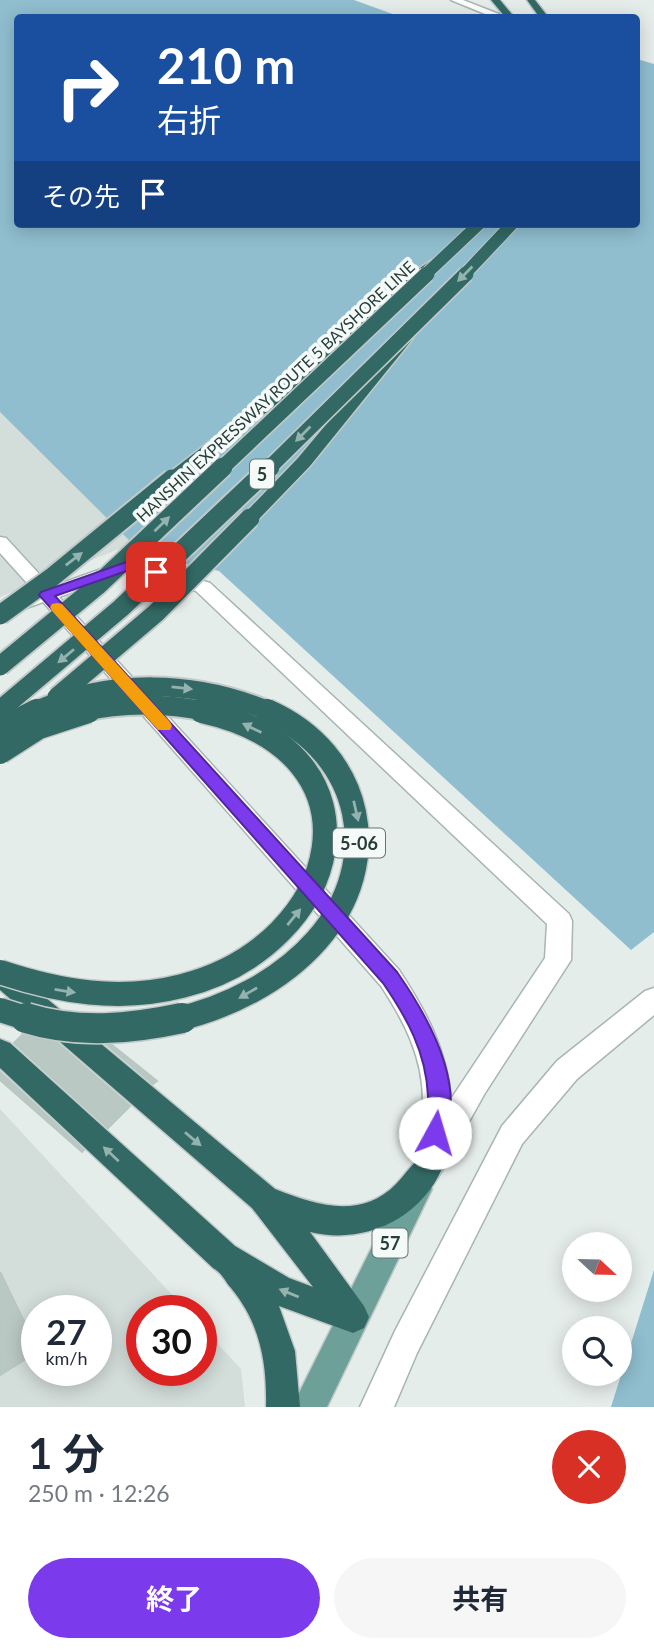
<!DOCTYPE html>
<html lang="ja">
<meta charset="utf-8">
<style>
:root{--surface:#fff;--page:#f6f6f7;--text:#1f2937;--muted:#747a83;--accent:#7c3aed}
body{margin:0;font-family:Lato,"Noto Sans JP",sans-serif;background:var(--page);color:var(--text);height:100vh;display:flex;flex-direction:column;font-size:26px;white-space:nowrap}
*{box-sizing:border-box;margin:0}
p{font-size:23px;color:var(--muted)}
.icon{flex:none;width:38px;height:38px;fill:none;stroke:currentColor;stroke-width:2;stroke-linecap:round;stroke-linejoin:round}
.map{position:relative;height:1407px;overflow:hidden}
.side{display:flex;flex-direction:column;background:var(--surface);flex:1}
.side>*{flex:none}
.top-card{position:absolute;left:14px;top:14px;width:626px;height:214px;border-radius:7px;box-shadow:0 4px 18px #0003;background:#1a4fa0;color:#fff;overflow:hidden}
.needle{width:46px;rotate:112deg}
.tools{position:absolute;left:562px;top:1232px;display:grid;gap:14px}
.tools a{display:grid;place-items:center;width:70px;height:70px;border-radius:50%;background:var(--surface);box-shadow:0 4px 18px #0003;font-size:35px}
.speed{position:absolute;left:21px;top:1295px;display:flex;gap:14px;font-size:35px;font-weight:700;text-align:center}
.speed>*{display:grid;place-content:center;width:91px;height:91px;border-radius:50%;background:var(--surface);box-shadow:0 4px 18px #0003;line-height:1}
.speed small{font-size:18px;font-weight:400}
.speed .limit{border:10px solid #d22;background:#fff;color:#111}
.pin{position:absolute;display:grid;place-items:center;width:60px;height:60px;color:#fff;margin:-30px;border-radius:14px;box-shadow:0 4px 10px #0006}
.me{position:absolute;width:77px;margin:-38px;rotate:6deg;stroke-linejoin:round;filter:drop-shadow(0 0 5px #0008)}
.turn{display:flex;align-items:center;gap:24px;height:147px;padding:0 28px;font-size:32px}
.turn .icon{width:91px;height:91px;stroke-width:2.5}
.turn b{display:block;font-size:49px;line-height:60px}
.then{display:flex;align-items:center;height:66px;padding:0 28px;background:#0003;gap:14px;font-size:26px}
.round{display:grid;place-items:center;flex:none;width:74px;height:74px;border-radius:37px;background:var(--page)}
.summary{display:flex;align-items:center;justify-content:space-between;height:119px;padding:0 28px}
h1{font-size:42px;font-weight:700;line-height:52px}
.action{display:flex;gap:14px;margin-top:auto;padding:14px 28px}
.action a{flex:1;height:80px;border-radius:42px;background:var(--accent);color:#fff;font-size:28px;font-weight:700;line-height:80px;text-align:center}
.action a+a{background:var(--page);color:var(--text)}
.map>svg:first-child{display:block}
.built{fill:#d3ddda;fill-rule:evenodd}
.water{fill:#90becf}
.building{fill:#bac8c4;stroke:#b7c7c2;stroke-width:2}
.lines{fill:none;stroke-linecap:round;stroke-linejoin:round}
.minor-casing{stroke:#a8b5b2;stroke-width:3}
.major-casing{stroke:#c2c9c8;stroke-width:3}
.highway-casing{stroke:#c2c9c8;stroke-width:3}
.minor{fill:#fff;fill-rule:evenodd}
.major{fill:#6ca099;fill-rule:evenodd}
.highway{fill:#326964;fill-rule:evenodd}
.highway-bridge-far4-casing{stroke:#c2c9c8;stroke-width:14;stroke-linecap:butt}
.highway-bridge-far3-casing{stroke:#c2c9c8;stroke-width:18;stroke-linecap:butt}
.highway-bridge-far2-casing{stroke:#c2c9c8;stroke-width:23;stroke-linecap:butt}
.highway-bridge-far1-casing{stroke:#c2c9c8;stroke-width:27;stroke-linecap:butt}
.highway-bridge-casing{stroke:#c2c9c8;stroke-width:33;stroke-linecap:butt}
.highway-bridge-far4{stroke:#326964;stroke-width:12}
.highway-bridge-far3{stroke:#326964;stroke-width:15}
.highway-bridge-far2{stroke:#326964;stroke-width:19}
.highway-bridge-far1{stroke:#326964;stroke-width:24}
.highway-bridge{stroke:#326964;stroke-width:30}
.oneway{fill:#94b2ae}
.route{fill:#7c3aed;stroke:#51269a;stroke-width:2}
.slow{fill:#f59e0b}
.labels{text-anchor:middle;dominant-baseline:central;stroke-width:7;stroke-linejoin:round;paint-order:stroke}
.far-street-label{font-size:16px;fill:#253e3a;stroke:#f5faf8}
.shield{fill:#f5faf8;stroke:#637673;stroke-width:2}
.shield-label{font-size:18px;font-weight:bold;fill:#253e3a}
</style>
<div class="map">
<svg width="654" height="1407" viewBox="0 0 654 1407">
<rect width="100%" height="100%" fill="#e5edea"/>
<!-- built -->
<g class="built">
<polygon points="0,412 134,543 0,597"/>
<path d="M0 1109 187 1311H142V1370H201V1326L241 1369 245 1407H0ZM37 1311H96V1370H37Z"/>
</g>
<!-- water -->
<g class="water">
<polygon points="0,0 354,0 401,17 18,18 18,224 637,224 637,59 654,64 654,932 631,950 219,571 149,556 140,551 0,412"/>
<polygon points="654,1270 654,1407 611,1407"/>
</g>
<!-- building -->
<g class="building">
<polygon points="22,1035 57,1043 130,1106 108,1128 14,1043"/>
<polygon points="107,1045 112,1045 157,1081 153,1084"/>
<polygon points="0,1072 84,1150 82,1152 0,1080"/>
<polygon points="0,1272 37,1348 37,1352 0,1375"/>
</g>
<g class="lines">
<defs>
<g id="minor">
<polygon points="451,0 463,0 509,18 495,18"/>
<path d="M0 537 6 538 51 587 132 558 210 583 569 914 572 921 571 960 485 1093 437 1179 427 1183 417 1179 412 1169 420 1154C414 1141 423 1116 423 1101 423 1057 404 1021 381 986L43 602 18 611 11 609 8 605 11 601 35 592 0 553ZM132 570 196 591 547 924 545 958 451 1099C447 1050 426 1011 399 970L59 597Z"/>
<polygon points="654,988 654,1015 577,1079 522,1144 417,1353 394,1407 360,1407 395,1331 502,1126 557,1061 645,991"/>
</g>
<polygon id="major" points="417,1175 428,1179 432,1189 327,1407 292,1407 406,1179"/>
<g id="highway">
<polygon points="491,0 500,0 515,18 506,18"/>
<polygon points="527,0 535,0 549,18 540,18"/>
<polygon points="432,260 437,261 437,267 410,287 307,380 178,483 166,483 164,479 166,475 297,374 400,281"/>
<polygon points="406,334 411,335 413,338 411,341 310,466 256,522 244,522 241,518 244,514 298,458 401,335"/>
<path d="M0 964 9 967 275 1189C315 1205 361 1220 396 1184 407 1173 412 1161 427 1155L437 1159 442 1169C419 1220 363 1245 310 1232L364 1306 369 1317 364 1328 353 1333 279 1306 295 1351 300 1407H266C267 1362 260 1323 231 1288 224 1280 223 1274 213 1268L0 1068V1039L10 1043 235 1246 289 1278 313 1287 252 1208 0 990Z"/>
</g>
</defs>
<!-- minor casing -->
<use href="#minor" class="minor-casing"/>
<!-- major casing -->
<use href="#major" class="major-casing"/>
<!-- highway casing -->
<use href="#highway" class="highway-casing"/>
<!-- minor -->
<use href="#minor" class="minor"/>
<!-- major -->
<use href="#major" class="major"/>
<!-- highway -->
<use href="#highway" class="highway"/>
<defs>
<g id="highway-bridge-far4">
<polyline points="425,275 479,224"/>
<polyline points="464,275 512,224"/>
</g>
<g id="highway-bridge-far3">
<polyline points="221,469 427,274"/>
<polyline points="268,469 466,274"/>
</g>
<g id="highway-bridge-far2">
<polyline points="0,615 51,578 172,479"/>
<polyline points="0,666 97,586 223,467"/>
<polyline points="57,697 156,613 250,518"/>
<polyline points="0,710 121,608 270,467"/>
<path d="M33 712C110 678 194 679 271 712"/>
<path d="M81 712C124 702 167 703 210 712"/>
</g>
<g id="highway-bridge-far1">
<polyline points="0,730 37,711"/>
<polyline points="0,752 39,727 88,711"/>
<path d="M0 972C60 992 120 1002 182 986 343 945 392 753 202 711"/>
<polyline points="0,1010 32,1020"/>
<path d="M174 1020C227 1008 281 981 317 940 386 862 363 753 267 711"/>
</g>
<path id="highway-bridge" d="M26 1018C77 1034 131 1029 182 1018"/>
</defs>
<!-- highway-bridge-far4 casing -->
<use href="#highway-bridge-far4" class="highway-bridge-far4-casing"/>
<!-- highway-bridge-far3 casing -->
<use href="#highway-bridge-far3" class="highway-bridge-far3-casing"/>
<!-- highway-bridge-far2 casing -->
<use href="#highway-bridge-far2" class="highway-bridge-far2-casing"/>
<!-- highway-bridge-far1 casing -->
<use href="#highway-bridge-far1" class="highway-bridge-far1-casing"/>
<!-- highway-bridge casing -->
<use href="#highway-bridge" class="highway-bridge-casing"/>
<!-- highway-bridge-far4 -->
<use href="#highway-bridge-far4" class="highway-bridge-far4"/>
<!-- highway-bridge-far3 -->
<use href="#highway-bridge-far3" class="highway-bridge-far3"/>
<!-- highway-bridge-far2 -->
<use href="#highway-bridge-far2" class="highway-bridge-far2"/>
<!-- highway-bridge-far1 -->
<use href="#highway-bridge-far1" class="highway-bridge-far1"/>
<!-- highway-bridge -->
<use href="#highway-bridge" class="highway-bridge"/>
</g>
<!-- one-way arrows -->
<defs><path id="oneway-solid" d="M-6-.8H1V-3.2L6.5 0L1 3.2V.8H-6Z" transform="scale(1.75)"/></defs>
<g class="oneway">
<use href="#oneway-solid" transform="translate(465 274) rotate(135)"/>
<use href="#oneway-solid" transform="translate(303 434) rotate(135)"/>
<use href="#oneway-solid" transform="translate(162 524) rotate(-44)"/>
<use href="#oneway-solid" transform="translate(74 559) rotate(-38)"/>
<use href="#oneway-solid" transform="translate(66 656) rotate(140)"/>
<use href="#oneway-solid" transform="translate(182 688) rotate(6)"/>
<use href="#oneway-solid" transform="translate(252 728) rotate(-154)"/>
<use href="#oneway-solid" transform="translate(356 811) rotate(77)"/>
<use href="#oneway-solid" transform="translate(294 917) rotate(-51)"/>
<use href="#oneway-solid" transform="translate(65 991) rotate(9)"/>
<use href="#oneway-solid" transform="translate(248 993) rotate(150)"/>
<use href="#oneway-solid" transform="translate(193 1139) rotate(40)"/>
<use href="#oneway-solid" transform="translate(111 1154) rotate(-137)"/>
<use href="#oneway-solid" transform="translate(289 1293) rotate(-158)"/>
</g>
<!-- route -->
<path class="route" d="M132 560 163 572 156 576 132 569 55 596 397 972C427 1015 468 1086 443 1140L435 1143 428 1140C422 1126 429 1110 428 1096 426 1052 407 1018 383 983L39 595 41 592Z"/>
<!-- slow -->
<polygon class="slow" points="57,603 62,604 170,722 172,726 170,730 158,730 52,611 50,607 52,604"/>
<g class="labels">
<!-- far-street labels -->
<g class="far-street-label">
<text transform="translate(275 391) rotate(-43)">HANSHIN EXPRESSWAY ROUTE 5 BAYSHORE LINE</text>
</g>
<!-- shield labels -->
<g class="shield">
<rect x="250" y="459.5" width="24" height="29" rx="5"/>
<rect x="333" y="828.5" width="52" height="29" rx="5"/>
<rect x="372.5" y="1228.5" width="35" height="29" rx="5"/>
</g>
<g class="shield-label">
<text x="262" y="474">5</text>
<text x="359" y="843">5-06</text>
<text x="390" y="1243">57</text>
</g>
</g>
</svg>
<div class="tools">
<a><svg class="needle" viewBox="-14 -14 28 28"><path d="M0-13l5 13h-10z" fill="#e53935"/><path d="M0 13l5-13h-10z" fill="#747a83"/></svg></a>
<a><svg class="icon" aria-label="search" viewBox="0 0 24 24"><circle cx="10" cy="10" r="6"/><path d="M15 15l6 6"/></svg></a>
</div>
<div class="speed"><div>27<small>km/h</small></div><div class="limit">30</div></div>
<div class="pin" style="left:156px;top:572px;background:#d93025"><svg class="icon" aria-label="arrive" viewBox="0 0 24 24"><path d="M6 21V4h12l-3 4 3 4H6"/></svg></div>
<svg class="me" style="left:435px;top:1133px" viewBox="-20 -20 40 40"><circle r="19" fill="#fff"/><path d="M0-13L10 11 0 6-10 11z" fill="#7c3aed"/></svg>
<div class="top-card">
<div class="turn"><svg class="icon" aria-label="right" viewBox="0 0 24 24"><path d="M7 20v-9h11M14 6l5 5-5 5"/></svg><div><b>210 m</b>右折</div></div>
<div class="then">その先<svg class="icon" aria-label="arrive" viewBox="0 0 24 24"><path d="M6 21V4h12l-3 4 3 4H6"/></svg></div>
</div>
</div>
<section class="side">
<div class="summary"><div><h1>1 分</h1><p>250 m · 12:26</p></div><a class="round" style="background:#d93025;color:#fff"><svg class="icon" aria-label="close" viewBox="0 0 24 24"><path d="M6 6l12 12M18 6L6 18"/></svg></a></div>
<div class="action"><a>終了</a><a>共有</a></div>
</section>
